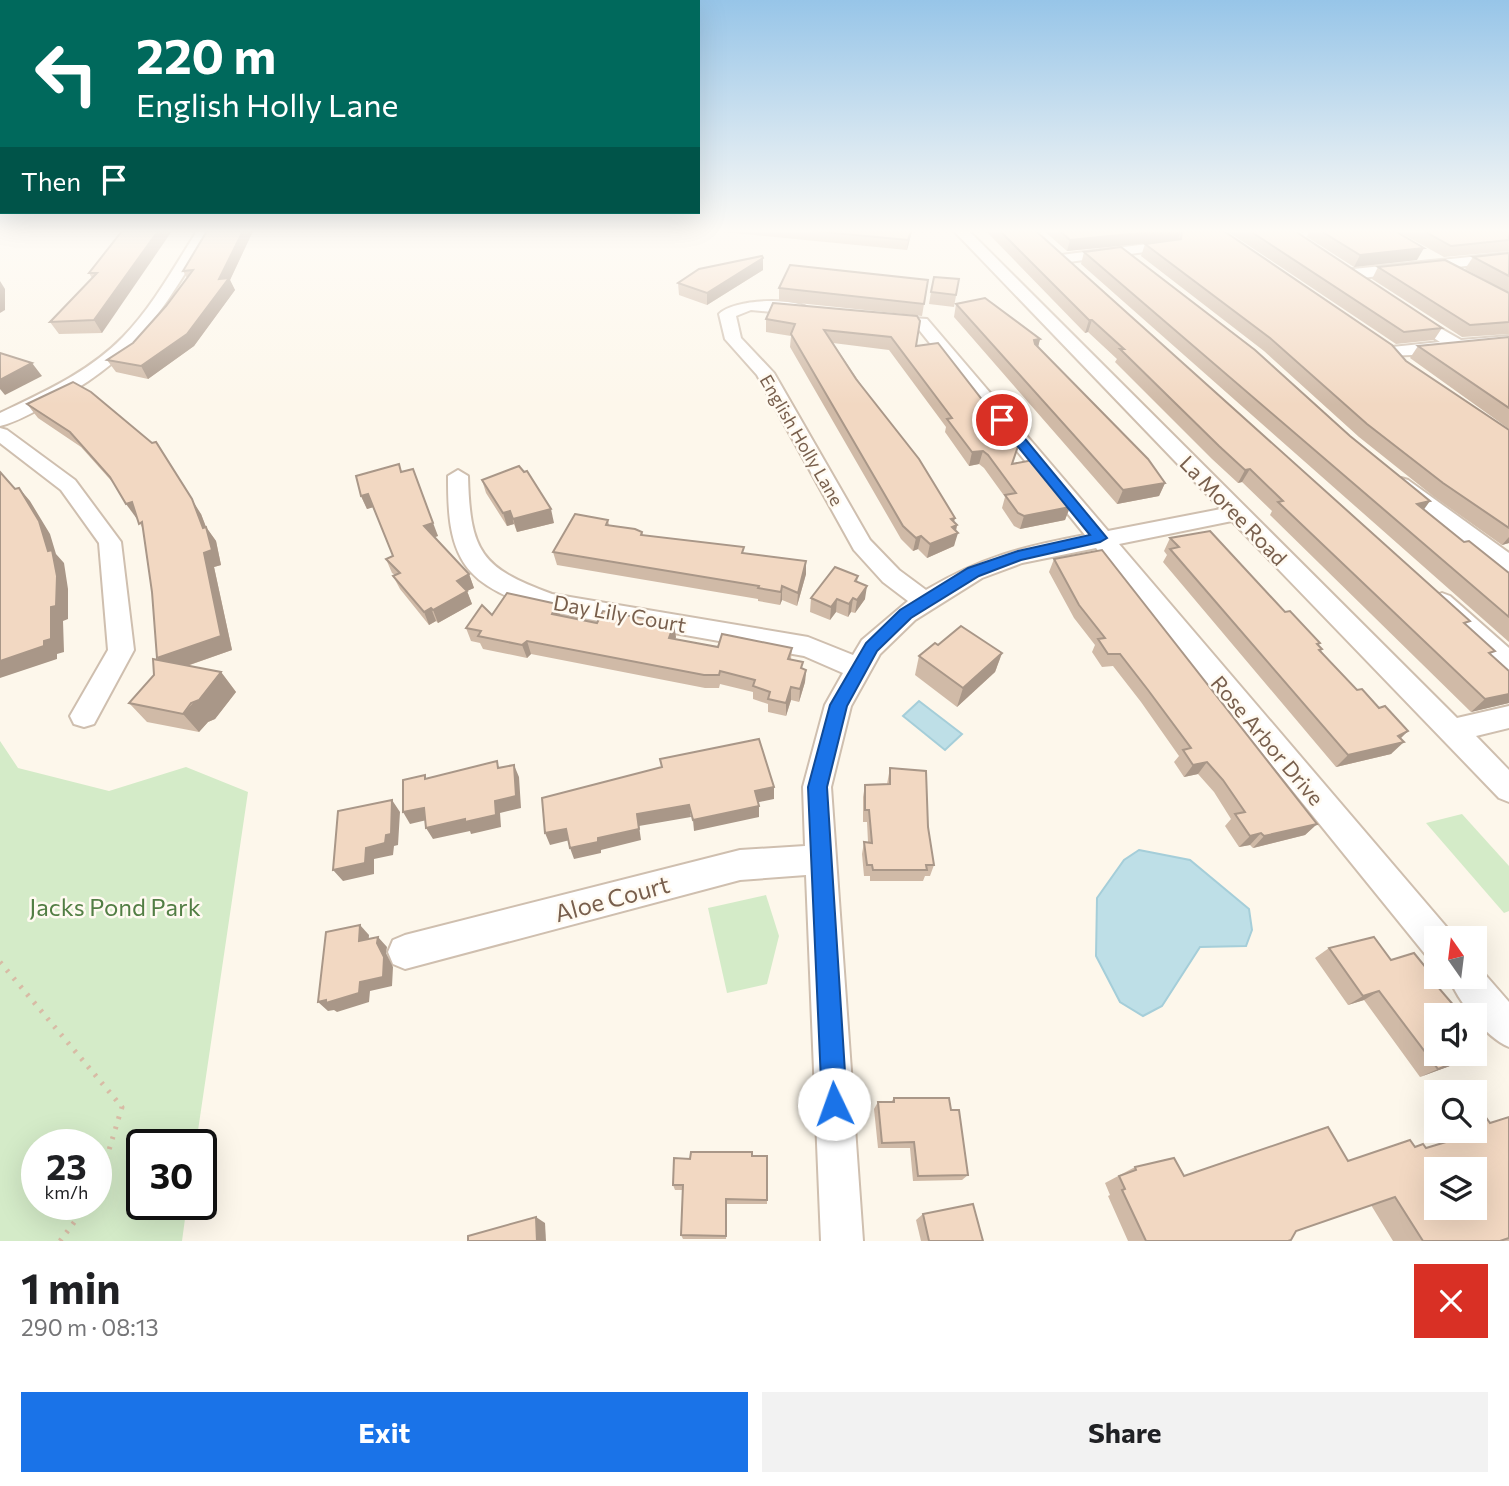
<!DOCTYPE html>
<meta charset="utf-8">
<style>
:root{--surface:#fff;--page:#f2f2f2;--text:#202124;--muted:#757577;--accent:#1a73e8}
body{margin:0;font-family:Commissioner,sans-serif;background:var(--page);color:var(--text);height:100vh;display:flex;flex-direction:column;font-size:26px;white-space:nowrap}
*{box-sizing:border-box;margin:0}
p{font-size:23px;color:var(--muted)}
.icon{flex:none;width:38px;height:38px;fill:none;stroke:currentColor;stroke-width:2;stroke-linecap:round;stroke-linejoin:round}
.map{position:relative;height:1241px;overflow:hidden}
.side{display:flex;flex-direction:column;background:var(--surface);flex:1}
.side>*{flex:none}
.hud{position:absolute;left:0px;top:0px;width:700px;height:214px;box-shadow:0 7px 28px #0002;background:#00695c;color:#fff;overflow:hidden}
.needle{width:46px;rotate:346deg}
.fabs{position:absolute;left:1424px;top:926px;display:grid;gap:14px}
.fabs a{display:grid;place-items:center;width:63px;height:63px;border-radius:0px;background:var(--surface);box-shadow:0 7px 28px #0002;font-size:35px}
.speed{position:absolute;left:21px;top:1129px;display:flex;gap:14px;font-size:35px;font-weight:700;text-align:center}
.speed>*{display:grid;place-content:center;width:91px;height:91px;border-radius:50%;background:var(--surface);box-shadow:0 7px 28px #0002;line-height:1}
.speed small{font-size:18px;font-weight:400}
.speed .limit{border:4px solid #111;border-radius:10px;background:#fff;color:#111}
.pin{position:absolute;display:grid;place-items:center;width:60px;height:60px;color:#fff;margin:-30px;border:4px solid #fff;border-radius:50%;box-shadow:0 2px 7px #0007}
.me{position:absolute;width:77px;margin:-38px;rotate:357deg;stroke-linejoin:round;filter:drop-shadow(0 0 5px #0008)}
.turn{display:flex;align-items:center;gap:24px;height:147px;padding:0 21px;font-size:32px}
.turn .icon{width:91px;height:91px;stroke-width:2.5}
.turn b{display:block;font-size:49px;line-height:60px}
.then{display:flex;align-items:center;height:66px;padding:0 21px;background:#0003;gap:14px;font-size:26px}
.round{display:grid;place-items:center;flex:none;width:74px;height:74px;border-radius:0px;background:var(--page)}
.summary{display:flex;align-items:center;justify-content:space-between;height:119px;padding:0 21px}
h1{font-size:42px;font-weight:700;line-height:52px}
.button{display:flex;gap:14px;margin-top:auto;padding:14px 21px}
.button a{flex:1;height:80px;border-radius:0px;background:var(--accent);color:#fff;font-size:28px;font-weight:700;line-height:80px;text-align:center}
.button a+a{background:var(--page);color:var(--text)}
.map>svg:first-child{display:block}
.green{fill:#d4ebc8;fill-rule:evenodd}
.water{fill:#bedfe7;stroke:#a5ced9;stroke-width:2}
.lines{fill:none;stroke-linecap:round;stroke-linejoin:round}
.minor-casing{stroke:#cfbfaf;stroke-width:4}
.path{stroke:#d8bba5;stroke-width:5;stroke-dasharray:2.5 8;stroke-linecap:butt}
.minor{fill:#fff;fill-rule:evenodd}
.wall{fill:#d0baa7}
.shaded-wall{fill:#a99788}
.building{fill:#f2d8c2;stroke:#a99788;stroke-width:2;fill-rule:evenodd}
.route{fill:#1a73e8;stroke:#114b97;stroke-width:2}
.labels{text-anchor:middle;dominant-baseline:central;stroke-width:5;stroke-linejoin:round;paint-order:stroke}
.far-street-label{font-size:18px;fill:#785f4d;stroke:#fffaf1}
.street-label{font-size:21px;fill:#785f4d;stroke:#fffaf1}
.near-street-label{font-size:24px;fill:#785f4d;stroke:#fffaf1}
.near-park-label{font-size:24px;fill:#527e44;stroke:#fffaf1}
</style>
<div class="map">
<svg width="1509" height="1241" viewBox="0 0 1509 1241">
<rect width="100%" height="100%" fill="#fdf7eb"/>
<!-- green -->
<g class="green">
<path d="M0 741 18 768 109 791 186 767 248 792 196 1144H142V1204H187L182 1241H0ZM37 1144H96V1204H37Z"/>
<polygon points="1462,814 1509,866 1509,911 1504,913 1426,823"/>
<polygon points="766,895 779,936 767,984 727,993 708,908"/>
</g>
<!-- water -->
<g class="water">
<polygon points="919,701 962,734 945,750 903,716"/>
<polygon points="1139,850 1190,860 1249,909 1252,930 1246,946 1200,947 1162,1006 1143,1016 1120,1002 1096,956 1097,898 1124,860"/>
</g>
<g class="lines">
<defs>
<g id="minor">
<path d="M197 231H211C163 310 135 361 49 404 33 412 17 422 0 426V413C44 392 89 372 123 337 153 306 174 267 197 231Z"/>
<path d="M954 231H969L1457 718 1509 706V728L1476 736 1509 770V802L1499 798 1232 521 1119 544 1449 930 1452 938H1437V958L1425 954 1096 548 1022 563 982 578 915 620 880 654 851 706 831 787 863 1241H821L806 875 740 880 405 969 393 964 388 952 393 940 405 935 740 850 805 846 803 787 825 705 843 673 804 656C755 647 706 639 657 630 606 621 507 612 471 572 448 547 448 508 448 476L458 470 468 476C470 552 481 568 552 594L808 637 853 655 862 640 908 601 883 582 854 550 757 375 725 339 719 314C733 299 796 296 811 310L803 315 751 310 736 316 741 338 774 373 870 540 899 570 926 590C982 557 1022 547 1085 535L916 326 882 322V316L927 319 1108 531 1221 509Z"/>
<polygon points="1171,241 1178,245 1176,248 1061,263 1054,259 1061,255"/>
<polygon points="1509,253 1509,261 1353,279 1345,274 1353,269"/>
<polygon points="1412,312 1461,340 1509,336 1509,346 1461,353 1386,356 1383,352 1386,348 1392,347 1440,342 1406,320 1406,314"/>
<polygon points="0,428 7,430 75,480 121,542 134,650 94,724 84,727 74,724 70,716 108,650 99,543 61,490 0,443"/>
<polygon points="1401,478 1408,480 1509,553 1509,572 1501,570 1394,490 1391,485 1394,480"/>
<polygon points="1442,593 1450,596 1509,648 1509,673 1500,670 1434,608 1430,602 1434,596"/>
<path d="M1475 963 1509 1002V1047C1485 1037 1458 1001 1448 976H1475Z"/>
</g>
</defs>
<!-- minor casing -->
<use href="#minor" class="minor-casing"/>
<!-- path -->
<g class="path">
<polyline points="0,962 122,1107 96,1193"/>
<polyline points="60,1241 88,1204"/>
</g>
<!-- minor -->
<use href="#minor" class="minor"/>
</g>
<!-- wall -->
<g class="wall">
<polygon points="122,231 102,333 59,334 50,322 92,278 89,273"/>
<polygon points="207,231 253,231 230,280 235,290 194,346 148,379 116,372 107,360 133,343 166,306 187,278 183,271"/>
<polygon points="714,231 912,231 907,250"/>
<polygon points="986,231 1036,231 1467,625 1491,655 1509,703 1471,712 1270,515 1272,511 1242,482 1238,483 1212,459 1115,362 1117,359 1088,332 1085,333"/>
<polygon points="1044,231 1224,231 1406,361 1509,430 1509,543 1502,545 1433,496 1359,437 1264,351 1141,256 1145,244 1160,242 1067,251"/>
<polygon points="1227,231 1295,231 1442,328 1434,340 1396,344"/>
<polygon points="1309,231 1395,231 1417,260 1354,267 1307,237"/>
<polygon points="1397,231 1509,231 1509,251 1444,257"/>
<polygon points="1084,252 1424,509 1464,542 1509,573 1509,642 1081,264"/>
<polygon points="1509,253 1509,293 1465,269 1473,257"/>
<polygon points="763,258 763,270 707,305 679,295 678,283"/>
<polygon points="1378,267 1509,293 1509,334 1462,337 1372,279"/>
<polygon points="959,279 954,307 929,304 931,292"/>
<polygon points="928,280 922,316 779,301 779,288"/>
<polygon points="956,304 1040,339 1038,347 1165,483 1159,496 1117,504 954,317"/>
<polygon points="917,316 916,346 1013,464 1070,507 1065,520 1020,529 1014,526 1002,508 1005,497 984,468 979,464 969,466 945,432 946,427 889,350 833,343 954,522 957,525 954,546 927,558 918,549 913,551 901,539 790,347 791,336 766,332 766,319"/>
<polygon points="1509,337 1509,429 1410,358 1418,346"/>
<polygon points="27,404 201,514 206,527 216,541 221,565 214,567 232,650 187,666 221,672 236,692 215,719 208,722 199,732 147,722 129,703 154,675 159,660 152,592 143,529 137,518 115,485 81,447 38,418"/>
<polygon points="402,472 438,536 435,537 469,574 474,588 467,591 472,604 438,623 436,621 429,625 400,589 393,576 395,575 392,573 386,559 393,556 373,507 367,509 361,496"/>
<polygon points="482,480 554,523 517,532 514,524 507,526 486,493"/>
<polygon points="608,520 609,525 642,532 643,535 744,553 806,574 797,606 782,600 780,605 758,601 758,599 557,565 553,552"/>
<polygon points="1170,538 1285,612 1320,643 1318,645 1322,649 1321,651 1357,690 1408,731 1400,738 1391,754 1336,767 1163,562 1167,555 1164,551"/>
<polygon points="1054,559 1317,824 1305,835 1253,848 1250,845 1239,847 1225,826 1231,819 1214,792 1198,774 1184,777 1174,762 1179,756 1141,702 1113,666 1102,667 1092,652 1095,645 1074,618 1049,572"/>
<polygon points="858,576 857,582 865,599 855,613 851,612 848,617 836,612 830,620 810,612 811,598"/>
<polygon points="557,604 560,616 676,637 675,639 718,647 792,648 791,659 803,669 806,670 805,682 799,702 791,700 786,716 768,712 768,704 753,699 753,692 720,684 719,688 705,688 531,654 527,658 483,649 480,643 471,641 466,628 492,615"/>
<polygon points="938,645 1002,653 995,672 957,707 915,675 919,656"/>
<polygon points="890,768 928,827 934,865 930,876 925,876 923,881 870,881 870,876 864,876 862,854 864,842 868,842 867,822 863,822 863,797 865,785 887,784"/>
<polygon points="1329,948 1391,960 1437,986 1466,1060 1420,1077 1364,1000 1348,1005 1315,958"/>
<polygon points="894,1098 951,1110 968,1175 962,1180 913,1181 910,1148 878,1148 874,1109 878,1102 891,1102"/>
<polygon points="1509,1117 1509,1241 1393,1241 1371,1205 1296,1231 1288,1241 1128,1241 1108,1196 1110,1195 1105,1183 1135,1167 1184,1176 1348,1161 1414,1147 1426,1148 1449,1141 1442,1131 1475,1130 1490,1123"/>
<polygon points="752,1156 767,1200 767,1204 727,1204 726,1239 683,1239 681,1235 683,1190 675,1190 673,1185 690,1159"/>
<polygon points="923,1214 983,1241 921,1241 916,1220"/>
</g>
<!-- shaded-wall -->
<g class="shaded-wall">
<polygon points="158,231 172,231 102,333 94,320"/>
<polygon points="243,231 253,231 230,280 235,290 194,346 148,379 141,366 219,279"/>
<polygon points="911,231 912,231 907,250 908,240"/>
<polygon points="1159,231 1181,231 1178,240 1067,251 1070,240"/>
<polygon points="1424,248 1417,260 1354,267 1360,255"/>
<polygon points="763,258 763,270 707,305 707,293"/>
<polygon points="0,281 5,289 5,310 0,313"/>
<polygon points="1089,320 1092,320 1088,332 1085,333"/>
<polygon points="1040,339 1037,351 1034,340"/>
<polygon points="32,363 42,376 5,395 0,389 0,380"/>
<polygon points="156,442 201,514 206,527 216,541 221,565 214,567 232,650 169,672 157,658 204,553 203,528"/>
<polygon points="983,451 979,464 969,466 972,452"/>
<polygon points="413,469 438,536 429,539 424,526"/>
<polygon points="1250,469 1242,482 1238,483 1245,470"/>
<polygon points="1165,483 1159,496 1117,504 1123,490"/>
<polygon points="19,488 30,501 50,534 56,554 64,563 68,589 68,619 63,621 64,652 57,654 57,659 0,678 0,661 44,641 48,551"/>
<polygon points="368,494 374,507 367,509 361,496"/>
<polygon points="1430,501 1420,515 1417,504"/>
<polygon points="132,502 137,519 126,504"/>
<polygon points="1070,507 1065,520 1020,529 1024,516"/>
<polygon points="551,509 554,523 517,532 513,519"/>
<polygon points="510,511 514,524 507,526 503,513"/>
<polygon points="955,518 953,526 957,525 955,534 958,533 954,546 927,558 930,544 951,519"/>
<polygon points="921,536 918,549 913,551 916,538"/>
<polygon points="1509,537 1509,543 1502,545"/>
<polygon points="806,561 806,574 797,606 798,593"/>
<polygon points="469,574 474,588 467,591 472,604 438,623 433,610 457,581"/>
<polygon points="782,586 782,600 780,605 781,592"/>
<polygon points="867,586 865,599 855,613 857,600"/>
<polygon points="853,598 851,612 848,617 849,604"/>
<polygon points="837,599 836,612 830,620 831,607"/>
<polygon points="557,604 561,617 552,614"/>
<polygon points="431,608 436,621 429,625 424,612"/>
<polygon points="674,624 676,637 670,651 669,638"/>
<polygon points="527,641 531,654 527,658 522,645"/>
<polygon points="1002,653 995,672 957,707 963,688"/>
<polygon points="806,670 805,682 799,702 800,689"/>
<polygon points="221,672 236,692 215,719 208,722 199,732 183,714"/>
<polygon points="791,687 791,700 786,716 786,703"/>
<polygon points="1509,694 1509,703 1471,712 1485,699"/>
<polygon points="1408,731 1395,744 1404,742 1391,754 1336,767 1348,755"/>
<polygon points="1207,762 1198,774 1184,777 1193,765"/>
<polygon points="514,765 519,777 521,808 500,813 501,827 471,834 470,831 433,839 426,828 495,801"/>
<polygon points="774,787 774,799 755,803 755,791"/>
<polygon points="392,800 400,812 398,845 394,846 393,855 374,859 374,874 343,881 333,870 366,848"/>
<polygon points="689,805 691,817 639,826 641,840 601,850 601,853 574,859 570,848 598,838 637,814"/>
<polygon points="759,806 759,817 694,831 693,820"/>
<polygon points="424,808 431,819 410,824 403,812"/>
<polygon points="1317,824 1305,835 1253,848 1264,836"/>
<polygon points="566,829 570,840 550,845 545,833"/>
<polygon points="1261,833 1250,845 1239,847 1250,836"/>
<polygon points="360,925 369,935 368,951 359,941"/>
<polygon points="378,937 387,947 386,953 393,967 392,986 370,991 369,1002 337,1012 334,1010 328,1011 318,1002 360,982"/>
<polygon points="1379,991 1364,1000 1348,1005 1363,996"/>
<polygon points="1485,1052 1466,1060 1420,1077 1438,1069"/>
<polygon points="536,1217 545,1223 546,1241 537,1241"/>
</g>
<!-- building -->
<g class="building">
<polygon points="122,231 158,231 94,320 50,322 97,273 89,273"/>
<polygon points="207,231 243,231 219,279 229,278 187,334 141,366 107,360 133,343 166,306 193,270 183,271"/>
<polygon points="813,231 911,231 908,240"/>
<polygon points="1000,231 1036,231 1470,621 1464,623 1495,651 1489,653 1509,671 1509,694 1485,699 1278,502 1283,501 1250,469 1245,470 1219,446 1120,349 1124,349 1092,320 1089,320"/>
<polygon points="1060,231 1159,231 1070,240"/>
<polygon points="1182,231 1224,231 1392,345 1406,361 1509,430 1509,528 1443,483 1367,424 1270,338 1145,244 1181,239"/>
<polygon points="1250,231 1295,231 1442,328 1404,332"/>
<polygon points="1321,231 1395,231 1424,248 1360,255"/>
<polygon points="1424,231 1506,231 1509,232 1509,240 1451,246"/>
<polygon points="1121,247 1255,350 1350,436 1430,501 1417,504 1464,542 1469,541 1509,573 1509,617 1084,252"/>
<polygon points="1509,253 1509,276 1473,257"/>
<polygon points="762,256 763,258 707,293 678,283 699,269"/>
<polygon points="1445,260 1509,293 1509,322 1470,325 1378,267"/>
<polygon points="790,265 928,280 924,304 779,288"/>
<polygon points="934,277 959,279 956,295 931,292"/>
<polygon points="985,298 1040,339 1034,340 1035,344 1148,459 1165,483 1123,490 956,304"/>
<polygon points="773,303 917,316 920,321 916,346 938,343 1018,446 1012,464 1033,460 1070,507 1024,516 1018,513 1005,495 1016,493 988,455 983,451 972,452 947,419 952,418 891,337 824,330 856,379 919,459 955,518 951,519 957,525 952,527 958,533 930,544 921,536 916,538 903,526 791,334 795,324 766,319"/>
<polygon points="1509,337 1509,408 1418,346"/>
<polygon points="0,353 32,363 0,380"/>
<polygon points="73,382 91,392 152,443 156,442 192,499 203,528 206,527 212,550 204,553 221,636 157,658 152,592 142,522 139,524 132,502 126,504 110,477 70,432 27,404"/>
<polygon points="399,464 401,472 413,469 433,523 424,526 469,574 457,581 467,591 433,610 431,608 424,612 393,576 400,573 386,559 393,556 368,494 361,496 356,476"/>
<polygon points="519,466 524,472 527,471 551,509 513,519 510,511 503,513 482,480"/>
<polygon points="0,472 15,489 19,488 39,521 48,551 52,550 57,576 56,606 51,607 51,639 44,641 44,646 0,661"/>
<polygon points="575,514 608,520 606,525 635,529 642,532 641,535 744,547 742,553 806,561 798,593 782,586 781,592 758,588 759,586 553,552"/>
<polygon points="1210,531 1285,612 1290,611 1320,643 1317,644 1322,649 1319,650 1357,690 1362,689 1379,708 1385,706 1408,731 1398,736 1404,742 1348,755 1170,549 1179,547 1170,538"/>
<polygon points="1102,550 1317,824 1264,836 1261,833 1250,836 1235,814 1245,812 1223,780 1207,762 1193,765 1183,750 1191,748 1148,690 1120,654 1108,654 1098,639 1105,638 1079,605 1054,559"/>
<polygon points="835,567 858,576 855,581 867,586 857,600 853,598 849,604 837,599 831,607 811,598"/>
<polygon points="507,593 557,604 552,614 597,623 603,611 674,624 669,638 718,647 722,634 792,648 788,659 803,662 801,668 806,670 800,689 791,687 786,703 768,699 770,692 753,686 755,680 720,671 719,675 704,675 527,641 522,645 478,636 481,631 466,628 482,605 492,615"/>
<polygon points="961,626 1002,653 963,688 919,656 935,643 938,645"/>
<polygon points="153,659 221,672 199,700 191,703 183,714 129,703 154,675"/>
<polygon points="759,739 774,787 755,791 759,806 693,820 689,805 637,814 639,829 598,838 598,842 570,848 566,829 545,833 542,798 662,767 660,759"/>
<polygon points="497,761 498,768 514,765 516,796 495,801 496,815 465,822 465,819 426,828 424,808 403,812 403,780 425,775 425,779"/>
<polygon points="890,768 926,771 928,827 934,865 926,865 927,870 873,870 872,865 867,865 864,842 872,843 869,810 865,810 865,785 890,784"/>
<polygon points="392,800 391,834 386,835 385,843 366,848 365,863 333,870 338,811"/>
<polygon points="360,925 359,941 378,937 377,943 384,957 383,977 360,982 359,993 326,1003 326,1000 318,1002 326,932"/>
<polygon points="1374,937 1391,960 1414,953 1440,985 1437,986 1462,1015 1437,1015 1437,1054 1475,1054 1475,1031 1481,1038 1485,1052 1438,1069 1379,991 1363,996 1329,948"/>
<polygon points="894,1098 949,1098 951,1110 959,1110 968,1175 918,1176 914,1142 882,1143 878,1102 894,1102"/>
<path d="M1485 1116 1490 1123 1509 1117V1238L1500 1241H1423L1395 1197 1296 1231 1291 1240 1288 1241H1146L1122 1190 1125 1189 1119 1176 1136 1170 1135 1167 1174 1158 1184 1176 1328 1127 1348 1161 1410 1140 1415 1147 1423 1144 1426 1148 1476 1133 1474 1130H1475V1120ZM1437 1169H1475V1208H1437Z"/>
<polygon points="691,1152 752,1152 752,1156 767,1156 767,1200 726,1199 726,1236 681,1235 683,1185 673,1185 674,1158 690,1159"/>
<polygon points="973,1204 983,1241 929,1241 923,1214"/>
<polygon points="536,1217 537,1241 468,1241 468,1236"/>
</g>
<!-- sky -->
<linearGradient id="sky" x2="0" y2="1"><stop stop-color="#97c5e8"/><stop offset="0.57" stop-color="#fefbf6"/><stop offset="1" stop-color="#fefbf6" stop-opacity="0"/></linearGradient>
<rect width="1509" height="405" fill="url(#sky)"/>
<!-- route -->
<polygon class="route" points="998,417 1007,417 1107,538 1100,542 1021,560 979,576 911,618 877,651 847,706 827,787 847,1104 843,1113 834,1117 826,1113 822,1104 808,787 830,705 866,643 900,610 968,568 1018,551 1090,535 998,422"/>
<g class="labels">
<!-- far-street labels -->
<g class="far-street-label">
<text transform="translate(802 440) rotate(60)">English Holly Lane</text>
</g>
<!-- street labels -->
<g class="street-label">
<text transform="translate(1234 510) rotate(46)">La Moree Road</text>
<text transform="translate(620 613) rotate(10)">Day Lily Court</text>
<text transform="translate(1268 740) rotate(50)">Rose Arbor Drive</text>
</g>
<!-- near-street labels -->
<g class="near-street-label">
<text transform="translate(612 898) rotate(-15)">Aloe Court</text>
</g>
<!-- near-park labels -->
<g class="near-park-label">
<text x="115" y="906">Jacks Pond Park</text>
</g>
</g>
</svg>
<div class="fabs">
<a><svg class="needle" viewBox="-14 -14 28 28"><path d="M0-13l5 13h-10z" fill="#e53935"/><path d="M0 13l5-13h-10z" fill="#757577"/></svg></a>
<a><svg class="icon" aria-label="sound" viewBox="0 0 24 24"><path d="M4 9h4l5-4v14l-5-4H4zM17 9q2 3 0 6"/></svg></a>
<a><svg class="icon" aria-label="search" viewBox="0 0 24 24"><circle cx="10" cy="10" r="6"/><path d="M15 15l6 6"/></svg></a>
<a><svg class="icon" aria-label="layers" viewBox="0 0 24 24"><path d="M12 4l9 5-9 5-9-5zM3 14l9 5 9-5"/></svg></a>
</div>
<div class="speed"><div>23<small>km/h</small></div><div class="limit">30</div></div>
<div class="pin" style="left:1002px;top:420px;background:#d93025"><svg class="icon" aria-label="arrive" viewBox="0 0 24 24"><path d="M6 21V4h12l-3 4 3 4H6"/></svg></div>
<svg class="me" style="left:834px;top:1104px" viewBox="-20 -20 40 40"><circle r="19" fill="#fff"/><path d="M0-13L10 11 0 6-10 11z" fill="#1a73e8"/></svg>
<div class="hud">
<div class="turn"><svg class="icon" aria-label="left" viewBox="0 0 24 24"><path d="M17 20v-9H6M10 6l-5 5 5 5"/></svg><div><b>220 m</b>English Holly Lane</div></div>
<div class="then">Then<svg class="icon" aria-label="arrive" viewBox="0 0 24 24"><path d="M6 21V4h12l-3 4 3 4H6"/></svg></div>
</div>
</div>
<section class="side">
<div class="summary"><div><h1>1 min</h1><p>290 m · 08:13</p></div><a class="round" style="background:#d93025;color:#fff"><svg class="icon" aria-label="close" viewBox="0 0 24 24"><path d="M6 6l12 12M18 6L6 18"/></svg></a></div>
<div class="button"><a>Exit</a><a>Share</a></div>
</section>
